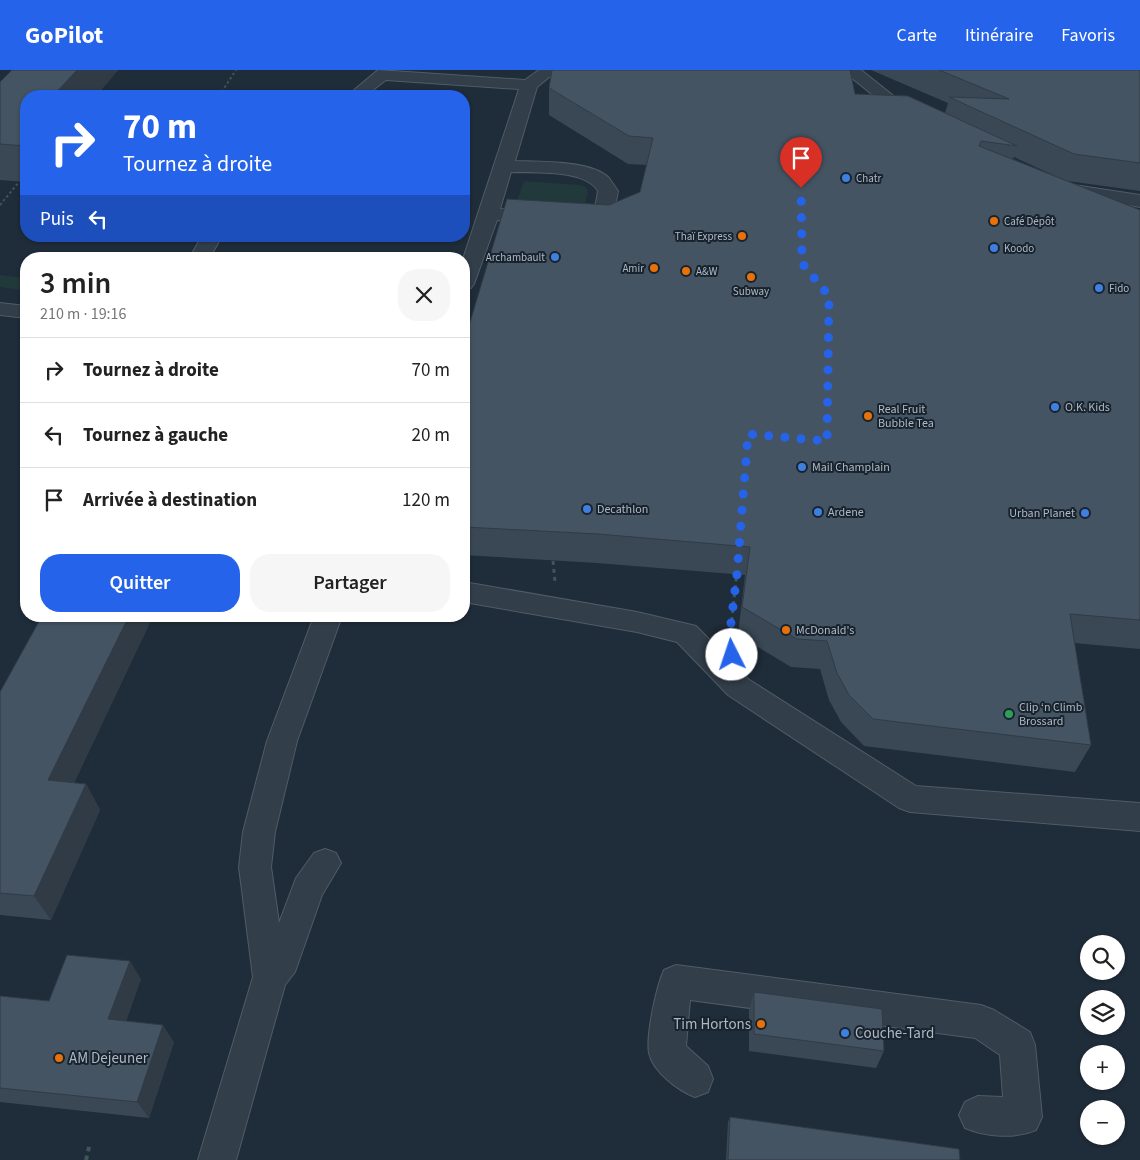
<!DOCTYPE html>
<html lang="fr">
<meta charset="utf-8">
<style>
:root{--surface:#fff;--page:#f6f6f6;--text:#222;--muted:#767676;--line:#e0e0e0;--accent:#2563eb}
body{margin:0;font-family:"Source Sans 3",sans-serif;background:var(--page);color:var(--text);height:100vh;display:flex;flex-direction:column;font-size:19px;white-space:nowrap}
*{box-sizing:border-box;margin:0}
p{font-size:16px;color:var(--muted)}
.icon{flex:none;width:28px;height:28px;fill:none;stroke:currentColor;stroke-width:2;stroke-linecap:round;stroke-linejoin:round}
.map{position:relative;flex:1;overflow:hidden}
.sheet{position:absolute;left:20px;top:182px;width:450px;height:370px;display:flex;flex-direction:column;background:var(--surface);border-radius:20px;box-shadow:0 1px 4px #0004}
.sheet>*{flex:none}
.guide{position:absolute;left:20px;top:20px;width:450px;height:152px;border-radius:20px;box-shadow:0 1px 4px #0004;background:#2563eb;color:#fff;overflow:hidden}
.fabs{position:absolute;left:1080px;top:865px;display:grid;gap:10px}
.fabs a{display:grid;place-items:center;width:45px;height:45px;border-radius:50%;background:var(--surface);box-shadow:0 1px 4px #0004;font-size:25px}
.pin{position:absolute;display:grid;place-items:center;width:42px;height:42px;color:#fff;margin:-51px -21px;border-radius:50% 50% 50% 0;rotate:-45deg;box-shadow:0 0 5px #0007}
.pin .icon{rotate:45deg}
.me{position:absolute;width:55px;margin:-28px;rotate:356deg;stroke-linejoin:round;filter:drop-shadow(0 0 4px #0008)}
.turn{display:flex;align-items:center;gap:18px;height:105px;padding:0 20px;font-size:22px}
.turn .icon{width:65px;height:65px;stroke-width:2.5}
.turn b{display:block;font-size:35px;line-height:42px}
.then{display:flex;align-items:center;height:48px;padding:0 20px;background:#0003;gap:10px;font-size:19px}
.round{display:grid;place-items:center;flex:none;width:52px;height:52px;border-radius:20px;background:var(--page)}
.summary{display:flex;align-items:center;justify-content:space-between;height:85px;padding:0 20px}
h1{font-size:30px;font-weight:600;line-height:38px}
.cta{display:flex;gap:10px;margin-top:auto;padding:10px 20px}
.cta a{flex:1;height:58px;border-radius:20px;background:var(--accent);color:#fff;font-size:20px;font-weight:600;line-height:58px;text-align:center}
.cta a+a{background:var(--page);color:var(--text)}
ul{padding:0;list-style:none}
li{display:flex;align-items:center;gap:15px;height:65px;padding:0 20px;border-top:1px solid var(--line)}
li div{flex:1}
li b{display:block;font-size:19px}
li em{font-style:normal}
header{display:flex;align-items:center;gap:30px;box-sizing:border-box;height:70px;padding:0 25px;background:var(--accent);color:#fff}
header strong{font-size:24px}
nav{display:flex;gap:28px;margin-inline-start:auto;font-size:18px}
.map>svg:first-child{display:block}
.green{fill:#21393a}
.lines{fill:none;stroke-linecap:round;stroke-linejoin:round}
.minor-casing{stroke:#505c67;stroke-width:2}
.path-far2{stroke:#3e5657;stroke-width:2;stroke-dasharray:2.5 2.5;stroke-linecap:butt}
.path-far1{stroke:#3e5657;stroke-width:3;stroke-dasharray:4 4;stroke-linecap:butt}
.path{stroke:#3e5657;stroke-width:4;stroke-dasharray:4.5 4.5;stroke-linecap:butt}
.minor{fill:#323e49;fill-rule:evenodd}
.wall{fill:#3a4855;fill-rule:evenodd}
.shaded-wall{fill:#303b45}
.building{fill:#445463;stroke:#303b45}
.route{stroke:#2563eb;stroke-width:9;stroke-dasharray:0 16.2}
.shop-dot{fill:#3f7fe0;stroke:#18232d;stroke-width:2}
.food-dot{fill:#e8710a;stroke:#18232d;stroke-width:2}
.leisure-dot{fill:#2e9e5b;stroke:#18232d;stroke-width:2}
.labels{text-anchor:middle;dominant-baseline:central;stroke-width:4;stroke-linejoin:round;paint-order:stroke}
.far-poi-label{font-size:11px;fill:#adb9c6;stroke:#18232d;text-anchor:start}
.poi-label{font-size:12px;fill:#adb9c6;stroke:#18232d;text-anchor:start}
.near-poi-label{font-size:15px;fill:#adb9c6;stroke:#18232d;text-anchor:start}
</style>
<header>
<strong>GoPilot</strong>
<nav><a>Carte</a><a>Itinéraire</a><a>Favoris</a></nav>
</header>
<div class="map">
<svg width="1140" height="1090" viewBox="0 0 1140 1090">
<rect width="100%" height="100%" fill="#1f2c39"/>
<!-- green -->
<g class="green">
<polygon points="524,111 579,115 586,117 588,122 584,138 516,134"/>
<polygon points="0,205 26,208 26,221 0,217"/>
</g>
<g class="lines">
<defs>
<g id="minor">
<path d="M378 0 525 10 539 0H558L537 17 515 91C539 92 591 90 609 108 612 112 615 117 618 121 617 130 614 139 607 146 591 160 519 152 497 150L474 214 471 218 464 220 463 189 519 19 386 10 365 26H347ZM511 102C535 103 585 99 598 121L596 133 592 139 579 142 500 139Z"/>
<polygon points="842,0 861,0 920,47 917,51 905,51"/>
<polygon points="1067,114 1140,125 1140,137 1060,124 1057,120 1060,116"/>
<polygon points="202,166 222,166 209,189 189,189"/>
<polygon points="0,233 26,236 26,248 0,245"/>
<polygon points="464,512 637,542 696,556 748,609 916,716 1140,733 1140,761 910,742 899,738 728,625 677,572 637,562 464,532"/>
<polygon points="314,546 342,546 297,671 275,762 271,797 279,853 296,808 314,783 325,779 336,783 341,793 322,825 295,902 285,915 236,1090 198,1090 253,907 239,797 243,762 267,671"/>
<path d="M676 895 981 935 994 940 1030 962 1035 975 1042 1047 1036 1060C1015 1069 986 1067 965 1058L959 1045 965 1032 978 1026 1003 1027 1000 985 975 968 690 930 686 976 708 996 713 1009 708 1022 695 1027C679 1021 653 1002 649 983 646 965 656 918 664 900Z"/>
</g>
</defs>
<!-- minor casing -->
<use href="#minor" class="minor-casing"/>
<!-- path-far2 -->
<g class="path-far2">
<polyline points="219,26 236,0"/>
<polyline points="0,135 19,112"/>
</g>
<!-- path-far1 -->
<g class="path-far1">
<polyline points="553,491 555,512"/>
<polyline points="730,567 737,501"/>
</g>
<!-- path -->
<polyline class="path" points="86,1090 90,1073"/>
<!-- minor -->
<use href="#minor" class="minor"/>
</g>
<!-- wall -->
<g class="wall">
<polygon points="12,0 118,0 96,26 26,26 26,112 0,110 0,12"/>
<path d="M871 0H1140V121L1068 111 1140 140V579L1074 573 1091 675 1075 702 864 676 841 652 829 630 820 599 791 597 738 565 745 505 597 493 464 485V272L609 135 640 122 647 95 628 94 549 45V18L855 24 945 43 948 33ZM1014 87 1053 105 1013 89Z"/>
<polygon points="42,546 153,546 74,713 86,714 100,740 51,850 0,845 0,622"/>
<polygon points="141,909 126,951 174,972 149,1048 0,1032 0,926 49,931"/>
<polygon points="754,922 884,981 876,998 749,981 749,940"/>
<polygon points="730,1047 960,1090 726,1090 728,1052"/>
</g>
<!-- shaded-wall -->
<g class="shaded-wall">
<polygon points="77,0 118,0 96,26 53,26"/>
<polygon points="129,546 153,546 63,736 48,710"/>
<polygon points="86,714 100,740 51,850 34,826"/>
<polygon points="130,891 141,909 120,966 108,949"/>
<polygon points="163,955 174,972 149,1048 137,1032"/>
</g>
<!-- building -->
<g class="building">
<polygon points="12,0 77,0 53,26 26,26 26,76 0,74 0,12"/>
<polygon points="552,0 850,0 855,24 908,26 1017,76 981,71 979,76 1140,140 1140,550 1070,544 1091,675 873,649 849,625 837,603 827,571 797,569 742,537 750,477 598,464 464,457 464,272 507,129 609,135 640,122 653,68 629,66 549,18"/>
<polygon points="939,0 1140,0 1140,93 1074,84 949,27 1009,29"/>
<polygon points="42,546 129,546 48,710 86,714 34,826 0,823 0,622"/>
<polygon points="67,885 130,891 108,949 163,955 137,1032 0,1018 0,926 49,931"/>
<polygon points="754,922 882,939 884,981 754,964"/>
<polygon points="730,1047 959,1079 960,1090 728,1090"/>
</g>
<g class="lines">
<!-- route -->
<polyline class="route" points="732,585 729,569 737,504 748,364 827,371 829,226 802,193 801,118"/>
</g>
<!-- markers -->
<g class="shop-dot">
<circle cx="846" cy="108" r="5"/>
<circle cx="994" cy="178" r="5"/>
<circle cx="555" cy="187" r="5"/>
<circle cx="1099" cy="218" r="5"/>
<circle cx="1055" cy="337" r="5"/>
<circle cx="802" cy="397" r="5"/>
<circle cx="587" cy="439" r="5"/>
<circle cx="818" cy="442" r="5"/>
<circle cx="1085" cy="443" r="5"/>
<circle cx="845" cy="963" r="5"/>
</g>
<g class="food-dot">
<circle cx="994" cy="151" r="5"/>
<circle cx="742" cy="166" r="5"/>
<circle cx="654" cy="198" r="5"/>
<circle cx="686" cy="201" r="5"/>
<circle cx="751" cy="207" r="5"/>
<circle cx="868" cy="346" r="5"/>
<circle cx="786" cy="560" r="5"/>
<circle cx="761" cy="954" r="5"/>
<circle cx="59" cy="988" r="5"/>
</g>
<circle class="leisure-dot" cx="1009" cy="644" r="5"/>
<g class="labels">
<!-- far-poi labels -->
<g class="far-poi-label">
<text x="856" y="108">Chatr</text>
<text x="1004" y="151">Café Dépôt</text>
<text x="732" y="166" text-anchor="end">Thaï Express</text>
<text x="1004" y="178">Koodo</text>
<text x="545" y="187" text-anchor="end">Archambault</text>
<text x="644" y="198" text-anchor="end">Amir</text>
<text x="696" y="201">A&amp;W</text>
<text x="1109" y="218">Fido</text>
<text x="751" y="221" text-anchor="middle">Subway</text>
</g>
<!-- poi labels -->
<g class="poi-label">
<text x="1065" y="337">O.K. Kids</text>
<text x="878" y="339">Real Fruit<tspan x="878" dy="14">Bubble Tea</tspan></text>
<text x="812" y="397">Mail Champlain</text>
<text x="597" y="439">Decathlon</text>
<text x="828" y="442">Ardene</text>
<text x="1075" y="443" text-anchor="end">Urban Planet</text>
<text x="796" y="560">McDonald's</text>
<text x="1019" y="637">Clip ‘n Climb<tspan x="1019" dy="14">Brossard</tspan></text>
</g>
<!-- near-poi labels -->
<g class="near-poi-label">
<text x="751" y="954" text-anchor="end">Tim Hortons</text>
<text x="855" y="963">Couche-Tard</text>
<text x="69" y="988">AM Dejeuner</text>
</g>
</g>
</svg>
<div class="fabs">
<a><svg class="icon" aria-label="search" viewBox="0 0 24 24"><circle cx="10" cy="10" r="6"/><path d="M15 15l6 6"/></svg></a>
<a><svg class="icon" aria-label="layers" viewBox="0 0 24 24"><path d="M12 4l9 5-9 5-9-5zM3 14l9 5 9-5"/></svg></a>
<a>+</a>
<a>−</a>
</div>
<div class="pin" style="left:801px;top:118px;background:#d93025"><svg class="icon" aria-label="arrive" viewBox="0 0 24 24"><path d="M6 21V4h12l-3 4 3 4H6"/></svg></div>
<svg class="me" style="left:732px;top:585px" viewBox="-20 -20 40 40"><circle r="19" fill="#fff"/><path d="M0-13L10 11 0 6-10 11z" fill="#2563eb"/></svg>
<div class="guide">
<div class="turn"><svg class="icon" aria-label="right" viewBox="0 0 24 24"><path d="M7 20v-9h11M14 6l5 5-5 5"/></svg><div><b>70 m</b>Tournez à droite</div></div>
<div class="then">Puis<svg class="icon" aria-label="left" viewBox="0 0 24 24"><path d="M17 20v-9H6M10 6l-5 5 5 5"/></svg></div>
</div>
<section class="sheet">
<div class="summary"><div><h1>3 min</h1><p>210 m · 19:16</p></div><a class="round"><svg class="icon" aria-label="close" viewBox="0 0 24 24"><path d="M6 6l12 12M18 6L6 18"/></svg></a></div>
<ul>
<li><svg class="icon" aria-label="right" viewBox="0 0 24 24"><path d="M7 20v-9h11M14 6l5 5-5 5"/></svg><div><b>Tournez à droite</b></div><em>70 m</em></li>
<li><svg class="icon" aria-label="left" viewBox="0 0 24 24"><path d="M17 20v-9H6M10 6l-5 5 5 5"/></svg><div><b>Tournez à gauche</b></div><em>20 m</em></li>
<li><svg class="icon" aria-label="arrive" viewBox="0 0 24 24"><path d="M6 21V4h12l-3 4 3 4H6"/></svg><div><b>Arrivée à destination</b></div><em>120 m</em></li>
</ul>
<div class="cta"><a>Quitter</a><a>Partager</a></div>
</section>
</div>
